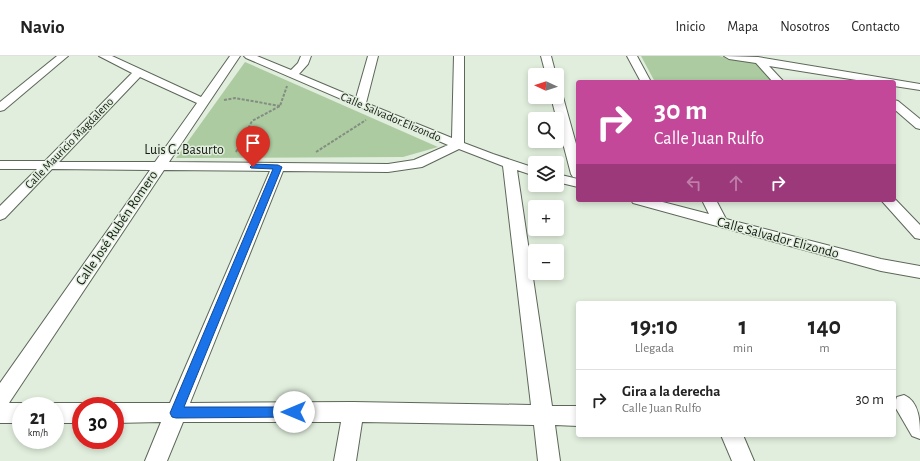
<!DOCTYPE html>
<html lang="es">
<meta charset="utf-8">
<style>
:root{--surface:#fff;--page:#f6f6f6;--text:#222;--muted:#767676;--line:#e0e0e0}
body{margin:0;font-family:"Alegreya Sans",sans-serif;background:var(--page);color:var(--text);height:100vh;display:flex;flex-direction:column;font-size:15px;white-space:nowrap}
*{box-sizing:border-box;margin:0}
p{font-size:13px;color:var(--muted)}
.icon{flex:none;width:22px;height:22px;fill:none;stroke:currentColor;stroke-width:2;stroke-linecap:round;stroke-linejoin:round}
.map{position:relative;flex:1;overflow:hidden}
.drawer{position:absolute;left:576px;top:245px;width:320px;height:136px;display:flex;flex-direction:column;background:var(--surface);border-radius:4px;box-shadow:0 2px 6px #0003}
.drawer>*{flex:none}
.guide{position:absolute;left:576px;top:24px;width:320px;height:122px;border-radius:4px;box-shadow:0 2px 6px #0003;background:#c44899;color:#fff;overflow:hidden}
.needle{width:26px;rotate:273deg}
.buttons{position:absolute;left:528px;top:12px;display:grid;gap:8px}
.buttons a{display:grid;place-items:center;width:36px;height:36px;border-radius:4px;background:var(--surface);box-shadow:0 2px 6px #0003;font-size:20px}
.speed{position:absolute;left:12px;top:341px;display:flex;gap:8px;font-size:20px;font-weight:700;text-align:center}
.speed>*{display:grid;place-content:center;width:52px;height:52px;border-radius:50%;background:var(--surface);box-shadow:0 2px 6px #0003;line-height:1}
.speed small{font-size:10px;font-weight:400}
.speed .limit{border:6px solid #d22;background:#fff;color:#111}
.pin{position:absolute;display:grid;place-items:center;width:34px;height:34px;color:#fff;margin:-41px -17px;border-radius:50% 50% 50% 0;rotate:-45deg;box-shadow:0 0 4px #0007}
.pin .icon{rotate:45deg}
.me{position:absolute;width:44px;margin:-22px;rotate:270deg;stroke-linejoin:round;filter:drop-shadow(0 0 3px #0008)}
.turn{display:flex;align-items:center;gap:14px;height:84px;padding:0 12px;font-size:18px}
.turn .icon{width:52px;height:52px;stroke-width:2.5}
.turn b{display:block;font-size:28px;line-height:34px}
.lanes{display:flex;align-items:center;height:38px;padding:0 12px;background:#0003;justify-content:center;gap:20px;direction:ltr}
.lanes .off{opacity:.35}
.eta{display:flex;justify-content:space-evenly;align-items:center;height:68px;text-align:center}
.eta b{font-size:24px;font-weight:700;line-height:28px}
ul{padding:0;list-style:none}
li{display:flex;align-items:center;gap:12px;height:60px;padding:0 12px;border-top:1px solid var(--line)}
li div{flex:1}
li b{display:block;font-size:15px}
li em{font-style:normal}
header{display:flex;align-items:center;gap:24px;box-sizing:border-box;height:56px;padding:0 20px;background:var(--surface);border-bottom:1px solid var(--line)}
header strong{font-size:19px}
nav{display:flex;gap:22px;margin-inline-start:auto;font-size:14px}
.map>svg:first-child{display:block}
.green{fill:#accba1}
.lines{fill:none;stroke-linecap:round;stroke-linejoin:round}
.street-casing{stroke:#5c6758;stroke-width:2}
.path{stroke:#848d81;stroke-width:2;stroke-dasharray:3 1.5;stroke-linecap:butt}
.street{fill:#fff;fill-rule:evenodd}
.route{fill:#1a73e8;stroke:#114b97}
.labels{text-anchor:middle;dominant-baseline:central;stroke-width:3;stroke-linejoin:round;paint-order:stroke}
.far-street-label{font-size:12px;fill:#161b15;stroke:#e1eedd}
.street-label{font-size:14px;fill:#161b15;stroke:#e1eedd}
</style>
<header>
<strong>Navio</strong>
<nav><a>Inicio</a><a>Mapa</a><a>Nosotros</a><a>Contacto</a></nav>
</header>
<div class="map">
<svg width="920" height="405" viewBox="0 0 920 405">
<rect width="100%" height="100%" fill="#e1eedd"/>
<!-- green -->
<g class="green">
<polygon points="641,0 719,0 755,6 773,26 655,26"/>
<polygon points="245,6 438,91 403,101 176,102"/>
</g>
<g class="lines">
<defs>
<g id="street">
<polygon points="57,0 68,0 4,54 0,55 0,46"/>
<path d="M99 0H112L201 41 230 0H240L169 106 388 108 414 104 448 89 246 2 244 0H257L291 14 298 7 301 0H311L308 8 299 18 356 42 368 0H378L366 47 452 82 454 0H464V87L493 98 535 112V120L517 114 552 350H578V370L555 369 560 405H538L534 369 362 366 356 405H334L341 366H183L167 405H145L161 366 115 367V350H108L115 347H170L270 115 164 114 9 347H21L28 350H21V367H0V327L150 114 52 113 5 162 0 164V150L37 113H0V105H45L132 17ZM140 21 197 47 155 106H59ZM459 93 503 110 531 349 353 346 190 347 283 115 388 116 422 111Z"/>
<polygon points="541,0 551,0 556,19 546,19"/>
<polygon points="627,0 637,0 651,26 641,26"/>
<polygon points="724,0 758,1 920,28 920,34 894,30 894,26 869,26 769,10 784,26 773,26 756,7 729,3"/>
<polygon points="557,38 563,41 578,95 578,122 573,121 571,118 551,41 557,41"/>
<polygon points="894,44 898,45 920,63 920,73 916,72 894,53"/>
<polygon points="557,118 578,123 578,131 557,126"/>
<polygon points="894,142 920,169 920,183 915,182 881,144 894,144"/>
<polygon points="631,144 655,144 709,158 702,144 716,144 726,163 881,203 920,210 920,222 881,215 633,147"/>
<path d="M904 339C920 346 920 366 920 383L912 380 894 349 897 341Z"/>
<polygon points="55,347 81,347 88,350 81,350 81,367 55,367 55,350 48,350"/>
<polygon points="721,379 743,379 754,405 732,405"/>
</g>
</defs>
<!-- street casing -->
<use href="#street" class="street-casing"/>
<!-- path -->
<g class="path">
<polyline points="224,44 235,42 280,50"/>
<polyline points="236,96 252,65 280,50 287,30"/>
<polyline points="316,96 366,64"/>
</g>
<!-- street -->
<use href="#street" class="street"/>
</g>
<!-- route -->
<polygon class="route" points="253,108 278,109 282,111 184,351 294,351 298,352 300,356 298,360 294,361 176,362 172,361 170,357 273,113 251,112 250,111"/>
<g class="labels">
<!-- far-street labels -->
<g class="far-street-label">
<text transform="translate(391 61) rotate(23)">Calle Salvador Elizondo</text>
<text transform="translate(69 87) rotate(-46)">Calle Mauricio Magdaleno</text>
</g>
<!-- street labels -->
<g class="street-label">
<text x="184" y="94">Luis G. Basurto</text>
<text transform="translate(117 172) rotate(-56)">Calle José Rubén Romero</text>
<text transform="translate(778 182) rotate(15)">Calle Salvador Elizondo</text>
</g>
</g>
</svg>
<div class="buttons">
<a><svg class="needle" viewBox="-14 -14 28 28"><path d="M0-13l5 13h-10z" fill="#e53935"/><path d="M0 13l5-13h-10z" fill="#767676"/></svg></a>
<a><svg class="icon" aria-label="search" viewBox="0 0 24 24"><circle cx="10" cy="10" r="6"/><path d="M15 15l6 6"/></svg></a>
<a><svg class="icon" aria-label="layers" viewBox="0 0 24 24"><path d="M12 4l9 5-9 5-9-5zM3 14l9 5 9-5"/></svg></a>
<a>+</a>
<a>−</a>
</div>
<div class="speed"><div>21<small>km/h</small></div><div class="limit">30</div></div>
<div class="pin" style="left:253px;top:111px;background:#d93025"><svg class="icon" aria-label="arrive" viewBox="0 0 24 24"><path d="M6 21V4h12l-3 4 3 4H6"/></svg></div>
<svg class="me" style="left:294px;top:356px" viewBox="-20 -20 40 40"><circle r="19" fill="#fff"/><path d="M0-13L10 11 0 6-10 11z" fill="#1a73e8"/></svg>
<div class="guide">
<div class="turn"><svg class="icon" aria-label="right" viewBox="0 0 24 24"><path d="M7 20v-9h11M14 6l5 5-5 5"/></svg><div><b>30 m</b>Calle Juan Rulfo</div></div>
<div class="lanes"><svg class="icon off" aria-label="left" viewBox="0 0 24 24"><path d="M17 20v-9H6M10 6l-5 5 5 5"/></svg><svg class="icon off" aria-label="ahead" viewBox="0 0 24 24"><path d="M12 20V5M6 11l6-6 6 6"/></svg><svg class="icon" aria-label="right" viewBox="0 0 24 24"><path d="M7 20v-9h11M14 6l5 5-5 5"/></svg></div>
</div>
<section class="drawer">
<div class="eta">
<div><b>19:10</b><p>Llegada</p></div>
<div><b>1</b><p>min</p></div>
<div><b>140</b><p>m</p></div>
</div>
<ul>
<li><svg class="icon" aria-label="right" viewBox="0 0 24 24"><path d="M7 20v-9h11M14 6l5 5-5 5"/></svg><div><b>Gira a la derecha</b><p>Calle Juan Rulfo</p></div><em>30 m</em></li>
</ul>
</section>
</div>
